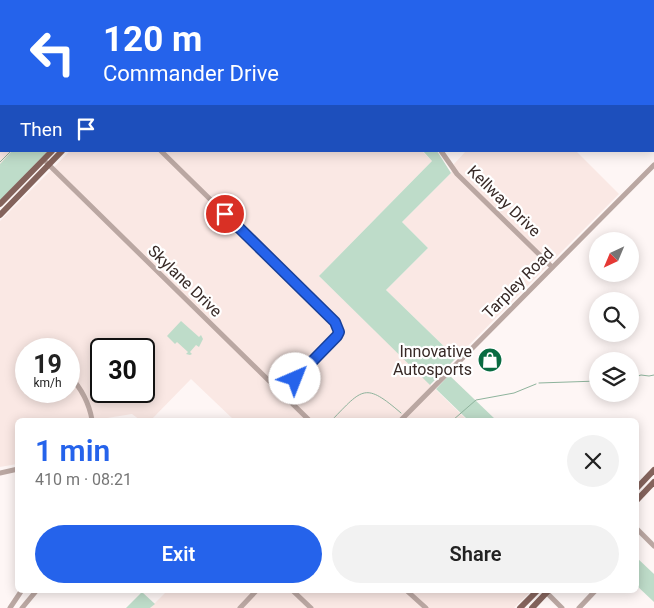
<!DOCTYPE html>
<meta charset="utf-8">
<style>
:root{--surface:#fff;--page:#f2f2f2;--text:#222;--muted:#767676;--accent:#2563eb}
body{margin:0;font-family:Roboto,sans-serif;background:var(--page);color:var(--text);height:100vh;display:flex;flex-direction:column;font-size:19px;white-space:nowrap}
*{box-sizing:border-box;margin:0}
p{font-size:16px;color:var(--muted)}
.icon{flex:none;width:28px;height:28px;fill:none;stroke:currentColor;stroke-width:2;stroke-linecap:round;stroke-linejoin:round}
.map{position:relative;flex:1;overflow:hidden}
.sheet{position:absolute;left:15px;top:418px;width:624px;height:175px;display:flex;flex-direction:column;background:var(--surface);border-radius:8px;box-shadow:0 2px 12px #0003}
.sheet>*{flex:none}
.guide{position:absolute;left:0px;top:0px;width:655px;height:152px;box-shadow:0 2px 12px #0003;background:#2563eb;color:#fff;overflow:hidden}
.needle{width:32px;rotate:224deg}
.tools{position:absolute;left:589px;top:232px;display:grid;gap:10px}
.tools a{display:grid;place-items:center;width:50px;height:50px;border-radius:50%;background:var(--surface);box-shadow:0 2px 12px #0003;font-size:25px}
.speed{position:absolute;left:15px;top:338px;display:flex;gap:10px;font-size:25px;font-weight:700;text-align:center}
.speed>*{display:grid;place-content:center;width:65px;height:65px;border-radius:50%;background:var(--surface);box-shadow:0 2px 12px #0003;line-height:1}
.speed small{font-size:12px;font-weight:400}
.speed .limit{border:2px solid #111;border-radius:8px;background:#fff;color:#111}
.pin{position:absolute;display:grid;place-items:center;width:42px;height:42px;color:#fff;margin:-21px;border:2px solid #fff;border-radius:50%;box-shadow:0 1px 5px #0007}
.me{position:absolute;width:55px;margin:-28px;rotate:44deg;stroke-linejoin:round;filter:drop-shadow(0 0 4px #0008)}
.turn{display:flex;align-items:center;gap:18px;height:105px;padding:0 20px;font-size:22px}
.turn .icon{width:65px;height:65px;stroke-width:2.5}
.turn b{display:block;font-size:35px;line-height:42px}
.then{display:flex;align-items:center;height:48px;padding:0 20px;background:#0003;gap:10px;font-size:19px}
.round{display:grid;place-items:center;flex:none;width:52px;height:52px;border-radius:26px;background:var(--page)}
.overview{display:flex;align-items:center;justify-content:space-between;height:85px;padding:0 20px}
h1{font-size:30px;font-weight:600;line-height:38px;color:var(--accent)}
.action{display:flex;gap:10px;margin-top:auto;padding:10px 20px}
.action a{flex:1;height:58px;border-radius:30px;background:var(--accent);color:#fff;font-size:20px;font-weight:600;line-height:58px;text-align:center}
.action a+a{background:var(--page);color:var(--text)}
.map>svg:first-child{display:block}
.built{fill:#fae8e4;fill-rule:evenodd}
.green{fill:#bedcc9}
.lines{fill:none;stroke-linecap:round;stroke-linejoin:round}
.stream{stroke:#8eb39c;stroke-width:1}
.minor{stroke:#baa7a2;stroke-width:5}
.major{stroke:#84635c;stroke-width:6}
.route-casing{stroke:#184099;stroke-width:12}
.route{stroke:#2563eb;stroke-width:9}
.labels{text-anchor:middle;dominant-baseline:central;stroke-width:4.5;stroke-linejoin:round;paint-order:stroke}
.street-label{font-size:16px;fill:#372926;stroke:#fff}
.poi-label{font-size:16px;fill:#372926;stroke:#fff;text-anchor:end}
</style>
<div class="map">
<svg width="654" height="608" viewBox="0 0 654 608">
<rect width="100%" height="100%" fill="#fef6f5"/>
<!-- built -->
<g class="built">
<polygon points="0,0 197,0 1,1 1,151 46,151 0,198"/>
<polygon points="220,0 377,0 218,1"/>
<path d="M70 151H422L432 161 319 276 467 420H234L191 379 151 420H140L132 414 101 419 100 420H18L17 464 0 467V221ZM26 349H69V391H26ZM101 349H144V391H101Z"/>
<polygon points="466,151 576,151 619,194 456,358 386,290 428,248 402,222 451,173 454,164"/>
<polygon points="168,590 532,590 514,608 150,608"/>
</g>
<!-- green -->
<g class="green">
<polygon points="12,151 48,151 0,200 0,164"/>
<polygon points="423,151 437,151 451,173 402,222 428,248 386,290 456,358 430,385 319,276 432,161"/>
<polygon points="181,321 199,337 201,335 203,339 199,347 196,345 190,352 192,354 190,355 186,354 188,352 177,342 175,344 167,336"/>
<polygon points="449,375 496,420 468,420 436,389"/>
<polygon points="636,557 654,574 654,602 636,585"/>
<polygon points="142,592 155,604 150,608 126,608"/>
</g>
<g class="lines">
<!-- stream -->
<g class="stream">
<polyline points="96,1 97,0"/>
<polyline points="399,1 400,0"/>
<polyline points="0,162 11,151"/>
<polyline points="630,379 641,375 649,376 654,375"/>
<polyline points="539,383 598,381"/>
<path d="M332 420C363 388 365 382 401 413"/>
<polyline points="453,420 476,400 514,393 536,384"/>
</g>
<!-- minor -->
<g class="minor">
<polyline points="429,0 430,1"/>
<path d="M161 151 335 322C338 327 341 330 337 336L281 392"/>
<polyline points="441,151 457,174 552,267"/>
<polyline points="47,163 309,420"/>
<path d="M69 375C81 388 89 402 92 420"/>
<polyline points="401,420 654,165"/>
<polyline points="0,473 18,469"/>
<polyline points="636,528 654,546"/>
<polyline points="292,590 311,608"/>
<polyline points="406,590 426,608"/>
<polyline points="544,590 562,608"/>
<polyline points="10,608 22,590"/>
<polyline points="22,608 37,590"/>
<polyline points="240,608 257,590"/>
<polyline points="579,608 596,590"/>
</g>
<!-- major -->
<g class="major">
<polyline points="200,1 201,0"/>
<polyline points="210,1 211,0"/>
<polyline points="0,204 52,151"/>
<polyline points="0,215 62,151"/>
<polyline points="636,489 654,470"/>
<polyline points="636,501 654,482"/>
<polyline points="520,608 538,590"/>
<polyline points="532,608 549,590"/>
</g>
</g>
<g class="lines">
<defs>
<polyline id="route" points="225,214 335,322 339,332 337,336 295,379"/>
</defs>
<!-- route casing -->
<use href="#route" class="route-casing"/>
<!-- route -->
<use href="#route" class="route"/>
</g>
<!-- icons -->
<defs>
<symbol id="shop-disc" viewBox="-11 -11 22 22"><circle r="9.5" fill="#096c42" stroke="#fff"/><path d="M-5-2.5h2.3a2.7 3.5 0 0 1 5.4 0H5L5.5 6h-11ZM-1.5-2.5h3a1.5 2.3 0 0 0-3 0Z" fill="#fff"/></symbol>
</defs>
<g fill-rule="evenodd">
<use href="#shop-disc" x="476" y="346" width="28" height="28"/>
</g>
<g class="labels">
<!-- street labels -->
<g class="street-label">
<text transform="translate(504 201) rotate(44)">Kellway Drive</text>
<text transform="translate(185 281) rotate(44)">Skylane Drive</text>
<text transform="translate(518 283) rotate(-45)">Tarpley Road</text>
</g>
<!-- poi labels -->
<g class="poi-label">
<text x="472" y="351">Innovative<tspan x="472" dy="18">Autosports</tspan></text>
</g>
</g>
</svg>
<div class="tools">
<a><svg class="needle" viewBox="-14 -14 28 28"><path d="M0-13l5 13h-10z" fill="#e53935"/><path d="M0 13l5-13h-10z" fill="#767676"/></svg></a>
<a><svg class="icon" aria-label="search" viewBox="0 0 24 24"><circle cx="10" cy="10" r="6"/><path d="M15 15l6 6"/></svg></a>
<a><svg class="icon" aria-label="layers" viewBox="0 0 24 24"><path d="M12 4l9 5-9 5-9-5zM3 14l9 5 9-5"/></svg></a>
</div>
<div class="speed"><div>19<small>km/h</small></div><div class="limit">30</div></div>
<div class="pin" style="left:225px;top:214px;background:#d93025"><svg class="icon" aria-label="arrive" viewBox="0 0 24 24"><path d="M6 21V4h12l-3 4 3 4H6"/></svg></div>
<svg class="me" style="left:295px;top:379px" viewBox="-20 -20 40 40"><circle r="19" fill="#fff"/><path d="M0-13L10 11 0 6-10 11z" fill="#2563eb"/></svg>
<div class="guide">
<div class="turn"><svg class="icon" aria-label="left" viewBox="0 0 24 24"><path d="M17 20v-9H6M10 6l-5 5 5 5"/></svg><div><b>120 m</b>Commander Drive</div></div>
<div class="then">Then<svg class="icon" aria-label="arrive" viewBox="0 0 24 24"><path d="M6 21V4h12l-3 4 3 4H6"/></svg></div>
</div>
<section class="sheet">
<div class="overview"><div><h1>1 min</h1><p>410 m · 08:21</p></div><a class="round"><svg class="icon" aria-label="close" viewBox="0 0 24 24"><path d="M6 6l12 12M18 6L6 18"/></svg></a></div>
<div class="action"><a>Exit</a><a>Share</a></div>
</section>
</div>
